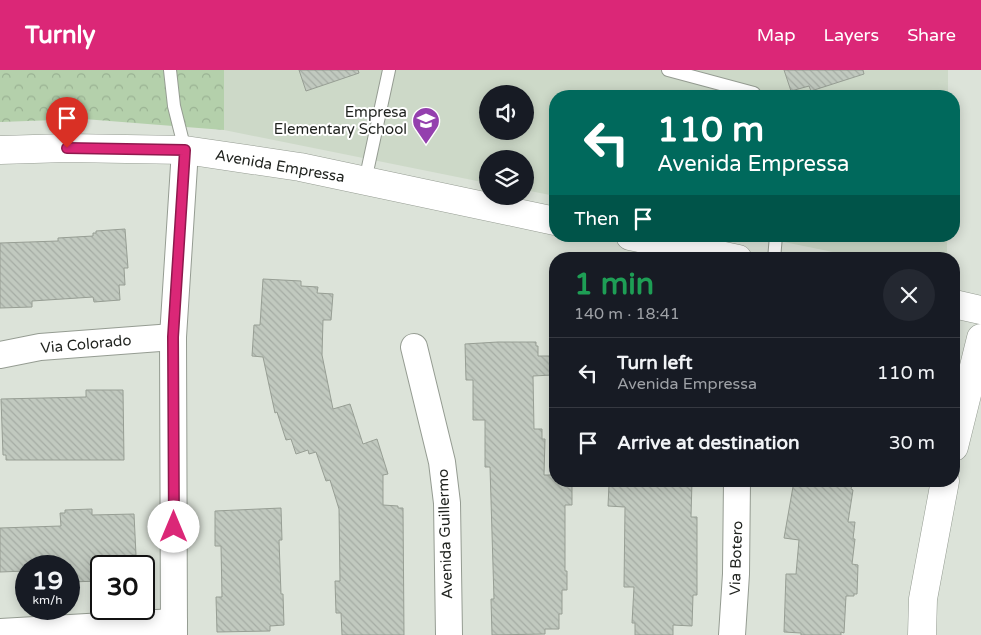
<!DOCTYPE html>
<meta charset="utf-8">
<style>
:root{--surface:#171b24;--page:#242831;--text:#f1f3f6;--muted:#9ea1a6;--line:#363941;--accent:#db2777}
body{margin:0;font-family:"Varela Round",sans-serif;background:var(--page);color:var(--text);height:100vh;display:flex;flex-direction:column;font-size:19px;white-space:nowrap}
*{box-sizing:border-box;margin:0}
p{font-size:16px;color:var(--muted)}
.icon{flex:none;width:28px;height:28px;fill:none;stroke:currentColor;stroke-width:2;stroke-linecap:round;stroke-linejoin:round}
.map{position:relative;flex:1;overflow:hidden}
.sheet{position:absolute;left:549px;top:182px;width:411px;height:235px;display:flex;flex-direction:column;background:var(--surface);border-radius:20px;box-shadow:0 2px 12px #0003}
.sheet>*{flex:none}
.banner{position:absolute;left:549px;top:20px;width:411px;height:152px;border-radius:20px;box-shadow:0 2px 12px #0003;background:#00695c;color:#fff;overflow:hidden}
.controls{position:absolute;left:479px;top:15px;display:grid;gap:10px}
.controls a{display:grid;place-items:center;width:55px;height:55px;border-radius:50%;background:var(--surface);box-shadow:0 2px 12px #0003;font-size:25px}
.speed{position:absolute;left:15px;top:485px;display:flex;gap:10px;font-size:25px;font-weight:700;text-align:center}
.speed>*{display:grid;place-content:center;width:65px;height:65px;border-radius:50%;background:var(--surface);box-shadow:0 2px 12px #0003;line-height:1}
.speed small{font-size:12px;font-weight:400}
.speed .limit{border:2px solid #111;border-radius:8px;background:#fff;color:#111}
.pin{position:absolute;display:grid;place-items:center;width:42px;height:42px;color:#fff;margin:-51px -21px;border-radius:50% 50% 50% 0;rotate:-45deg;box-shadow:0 0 5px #0007}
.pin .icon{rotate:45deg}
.me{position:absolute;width:55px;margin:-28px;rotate:0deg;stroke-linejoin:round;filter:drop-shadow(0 0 4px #0008)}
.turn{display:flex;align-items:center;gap:18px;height:105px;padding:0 25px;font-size:22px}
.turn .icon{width:65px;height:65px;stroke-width:2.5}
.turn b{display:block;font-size:35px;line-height:42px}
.then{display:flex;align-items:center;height:48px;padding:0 25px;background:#0003;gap:10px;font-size:19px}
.round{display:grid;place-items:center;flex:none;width:52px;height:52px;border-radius:26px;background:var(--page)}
.headline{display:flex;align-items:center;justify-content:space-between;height:85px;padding:0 25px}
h1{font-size:30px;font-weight:700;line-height:38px;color:#1e9e55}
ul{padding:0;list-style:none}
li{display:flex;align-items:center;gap:15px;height:70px;padding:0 25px;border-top:1px solid var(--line)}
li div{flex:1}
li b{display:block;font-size:19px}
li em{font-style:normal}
header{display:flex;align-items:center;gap:30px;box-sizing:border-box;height:70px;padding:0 25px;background:var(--accent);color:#fff}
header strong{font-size:24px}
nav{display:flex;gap:28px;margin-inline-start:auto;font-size:18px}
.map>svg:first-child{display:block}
.built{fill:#cdd9c8;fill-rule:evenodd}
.forest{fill:url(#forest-crowns)}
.building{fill:url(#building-back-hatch);stroke:#979e94}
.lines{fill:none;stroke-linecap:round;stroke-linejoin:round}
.lane-casing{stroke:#959c92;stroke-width:14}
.street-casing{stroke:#959c92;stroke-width:28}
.secondary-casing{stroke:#959c92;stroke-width:29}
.lane{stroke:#fff;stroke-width:12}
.street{stroke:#fff;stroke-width:26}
.secondary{stroke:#fff;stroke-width:28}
.route-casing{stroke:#8e194d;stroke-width:12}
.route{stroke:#db2777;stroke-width:9}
.labels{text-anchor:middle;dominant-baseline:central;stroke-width:4;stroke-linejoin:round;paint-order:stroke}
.poi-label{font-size:15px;fill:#1f221e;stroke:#fff;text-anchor:end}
.street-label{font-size:15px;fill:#1f221e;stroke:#fff}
</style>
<header>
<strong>Turnly</strong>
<nav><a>Map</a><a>Layers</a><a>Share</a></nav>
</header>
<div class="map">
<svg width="981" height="565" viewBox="0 0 981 565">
<defs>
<pattern id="forest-crowns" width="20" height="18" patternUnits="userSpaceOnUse" patternTransform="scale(1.25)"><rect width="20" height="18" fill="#b4d0ab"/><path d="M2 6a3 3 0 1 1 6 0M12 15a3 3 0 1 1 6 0" fill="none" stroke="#9ab293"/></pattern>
<pattern id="building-back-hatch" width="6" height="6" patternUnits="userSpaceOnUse" patternTransform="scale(1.25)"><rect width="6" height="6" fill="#c1c9bf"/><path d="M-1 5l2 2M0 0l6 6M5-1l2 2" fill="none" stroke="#a5aca4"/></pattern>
</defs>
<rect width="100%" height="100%" fill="#dce3d9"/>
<!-- built -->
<g class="built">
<path d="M224 0H948V26H555V126L525 120V89H488L487 113 224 60ZM488 24H525V61H488Z"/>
<polygon points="755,166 947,166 947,189 867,189"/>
</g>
<!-- forest -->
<polygon class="forest" points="0,0 224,0 224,60 84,49 0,52"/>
<!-- building -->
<g class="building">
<polygon points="299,0 358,0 359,3 306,21"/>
<polygon points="784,0 863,0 864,4 811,21 809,16 791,21"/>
<polygon points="125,159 128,198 124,198 125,215 119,215 120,230 94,232 93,227 32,231 32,237 0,238 0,173 58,171 58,168 93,166 93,163 96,163 96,161"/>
<polygon points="263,209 301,211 301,216 318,217 317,223 333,224 331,250 323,250 322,285 333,339 350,334 363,374 377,369 388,404 383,405 383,435 398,436 398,438 403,438 404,565 342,565 341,543 336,543 335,511 340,511 339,439 330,410 326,411 316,382 309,384 308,380 296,384 291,369 286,370 277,342 275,343 263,287 252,286 254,255 260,255"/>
<polygon points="498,272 536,272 536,276 538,276 538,286 552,286 552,305 533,306 534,359 542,359 542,369 545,369 544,405 555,405 555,411 572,411 572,435 565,435 565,501 567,501 567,520 562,520 562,544 559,544 559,559 545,559 545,564 492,565 491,529 494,529 490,397 485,397 485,350 473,350 473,310 466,310 465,274"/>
<polygon points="86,320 123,320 124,390 6,390 6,385 3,385 1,329 86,327"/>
<polygon points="624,411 692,411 691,447 697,447 697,525 693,525 692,556 673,555 673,565 635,565 635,553 632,553 634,517 624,517 625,437 608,436 609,415 624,415"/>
<polygon points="794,411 853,411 851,419 853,420 848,452 855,452 853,469 855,469 852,494 858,495 857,524 854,524 854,526 846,526 844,563 841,562 841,565 801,565 801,563 784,562 786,504 796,504 799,470 784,468"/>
<polygon points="281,438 282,470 279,470 281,524 283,524 284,555 270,556 270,561 217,562 216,527 222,527 221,476 215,476 215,441"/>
<polygon points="92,439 92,445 134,444 136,485 132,485 133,496 101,496 101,511 69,512 69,496 26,496 26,501 0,502 0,458 61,456 60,443 65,443 65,440"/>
</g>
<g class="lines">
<defs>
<g id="lane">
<polyline points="170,0 174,36 185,80"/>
<polyline points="668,0 754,23 755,26"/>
<polyline points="365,111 389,0"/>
<polyline points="774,189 776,166"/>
</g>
<g id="street">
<polyline points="414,277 442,392 447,433 449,565"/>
<polyline points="0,285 40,277 173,267"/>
<polyline points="0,562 174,552"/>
<polyline points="174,565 173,267 185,80"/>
<polyline points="732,565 736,504 737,411"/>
</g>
<g id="secondary">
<polyline points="0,80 67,78 185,80 300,97 555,151"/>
<polyline points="630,166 738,189"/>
<polyline points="954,234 981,240"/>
<polyline points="954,377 981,268"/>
<polyline points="922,565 923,529 945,411"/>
</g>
</defs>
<!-- lane casing -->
<use href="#lane" class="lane-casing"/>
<!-- street casing -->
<use href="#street" class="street-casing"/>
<!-- secondary casing -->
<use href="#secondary" class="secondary-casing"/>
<!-- lane -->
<use href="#lane" class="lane"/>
<!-- street -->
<use href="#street" class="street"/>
<!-- secondary -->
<use href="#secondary" class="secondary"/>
</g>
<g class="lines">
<defs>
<polyline id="route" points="67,78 185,80 173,267 174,457"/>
</defs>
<!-- route casing -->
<use href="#route" class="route-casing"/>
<!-- route -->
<use href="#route" class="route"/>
</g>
<!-- icons -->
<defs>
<symbol id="school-pin" viewBox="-11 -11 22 30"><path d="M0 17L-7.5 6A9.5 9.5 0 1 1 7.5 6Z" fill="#9440ae" stroke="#fff"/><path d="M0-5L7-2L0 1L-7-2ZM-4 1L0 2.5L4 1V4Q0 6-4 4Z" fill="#fff"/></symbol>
</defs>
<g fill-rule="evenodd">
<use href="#school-pin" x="410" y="35" width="32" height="43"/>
</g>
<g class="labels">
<!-- poi labels -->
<g class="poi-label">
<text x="407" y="42">Empresa<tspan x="407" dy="17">Elementary School</tspan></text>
</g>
<!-- street labels -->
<g class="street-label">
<text transform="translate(280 96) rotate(10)">Avenida Empressa</text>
<text transform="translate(86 274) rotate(-5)">Via Colorado</text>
<text transform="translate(445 464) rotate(-92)">Avenida Guillermo</text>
<text transform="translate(736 488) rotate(-88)">Via Botero</text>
</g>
</g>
</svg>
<div class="controls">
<a><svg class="icon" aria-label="sound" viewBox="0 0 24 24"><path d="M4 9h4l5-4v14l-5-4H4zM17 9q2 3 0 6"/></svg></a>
<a><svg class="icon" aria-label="layers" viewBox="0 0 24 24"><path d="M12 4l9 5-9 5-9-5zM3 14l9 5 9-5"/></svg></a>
</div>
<div class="speed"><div>19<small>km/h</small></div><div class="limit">30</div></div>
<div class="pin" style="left:67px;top:78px;background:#d93025"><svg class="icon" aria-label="arrive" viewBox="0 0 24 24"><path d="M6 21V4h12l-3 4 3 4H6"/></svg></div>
<svg class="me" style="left:174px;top:457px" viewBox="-20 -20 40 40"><circle r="19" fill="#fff"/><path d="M0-13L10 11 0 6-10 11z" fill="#db2777"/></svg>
<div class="banner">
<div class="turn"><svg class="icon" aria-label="left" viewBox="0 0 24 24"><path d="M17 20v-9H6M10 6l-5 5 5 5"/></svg><div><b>110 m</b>Avenida Empressa</div></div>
<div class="then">Then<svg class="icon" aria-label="arrive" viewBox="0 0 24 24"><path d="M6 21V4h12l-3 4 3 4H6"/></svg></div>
</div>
<section class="sheet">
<div class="headline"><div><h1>1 min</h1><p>140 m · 18:41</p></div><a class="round"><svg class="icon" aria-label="close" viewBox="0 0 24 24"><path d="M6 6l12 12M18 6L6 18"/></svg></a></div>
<ul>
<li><svg class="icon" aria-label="left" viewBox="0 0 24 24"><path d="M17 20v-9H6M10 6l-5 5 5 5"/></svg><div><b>Turn left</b><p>Avenida Empressa</p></div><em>110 m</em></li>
<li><svg class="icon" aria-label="arrive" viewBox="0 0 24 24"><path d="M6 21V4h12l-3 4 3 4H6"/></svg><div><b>Arrive at destination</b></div><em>30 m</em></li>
</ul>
</section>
</div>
